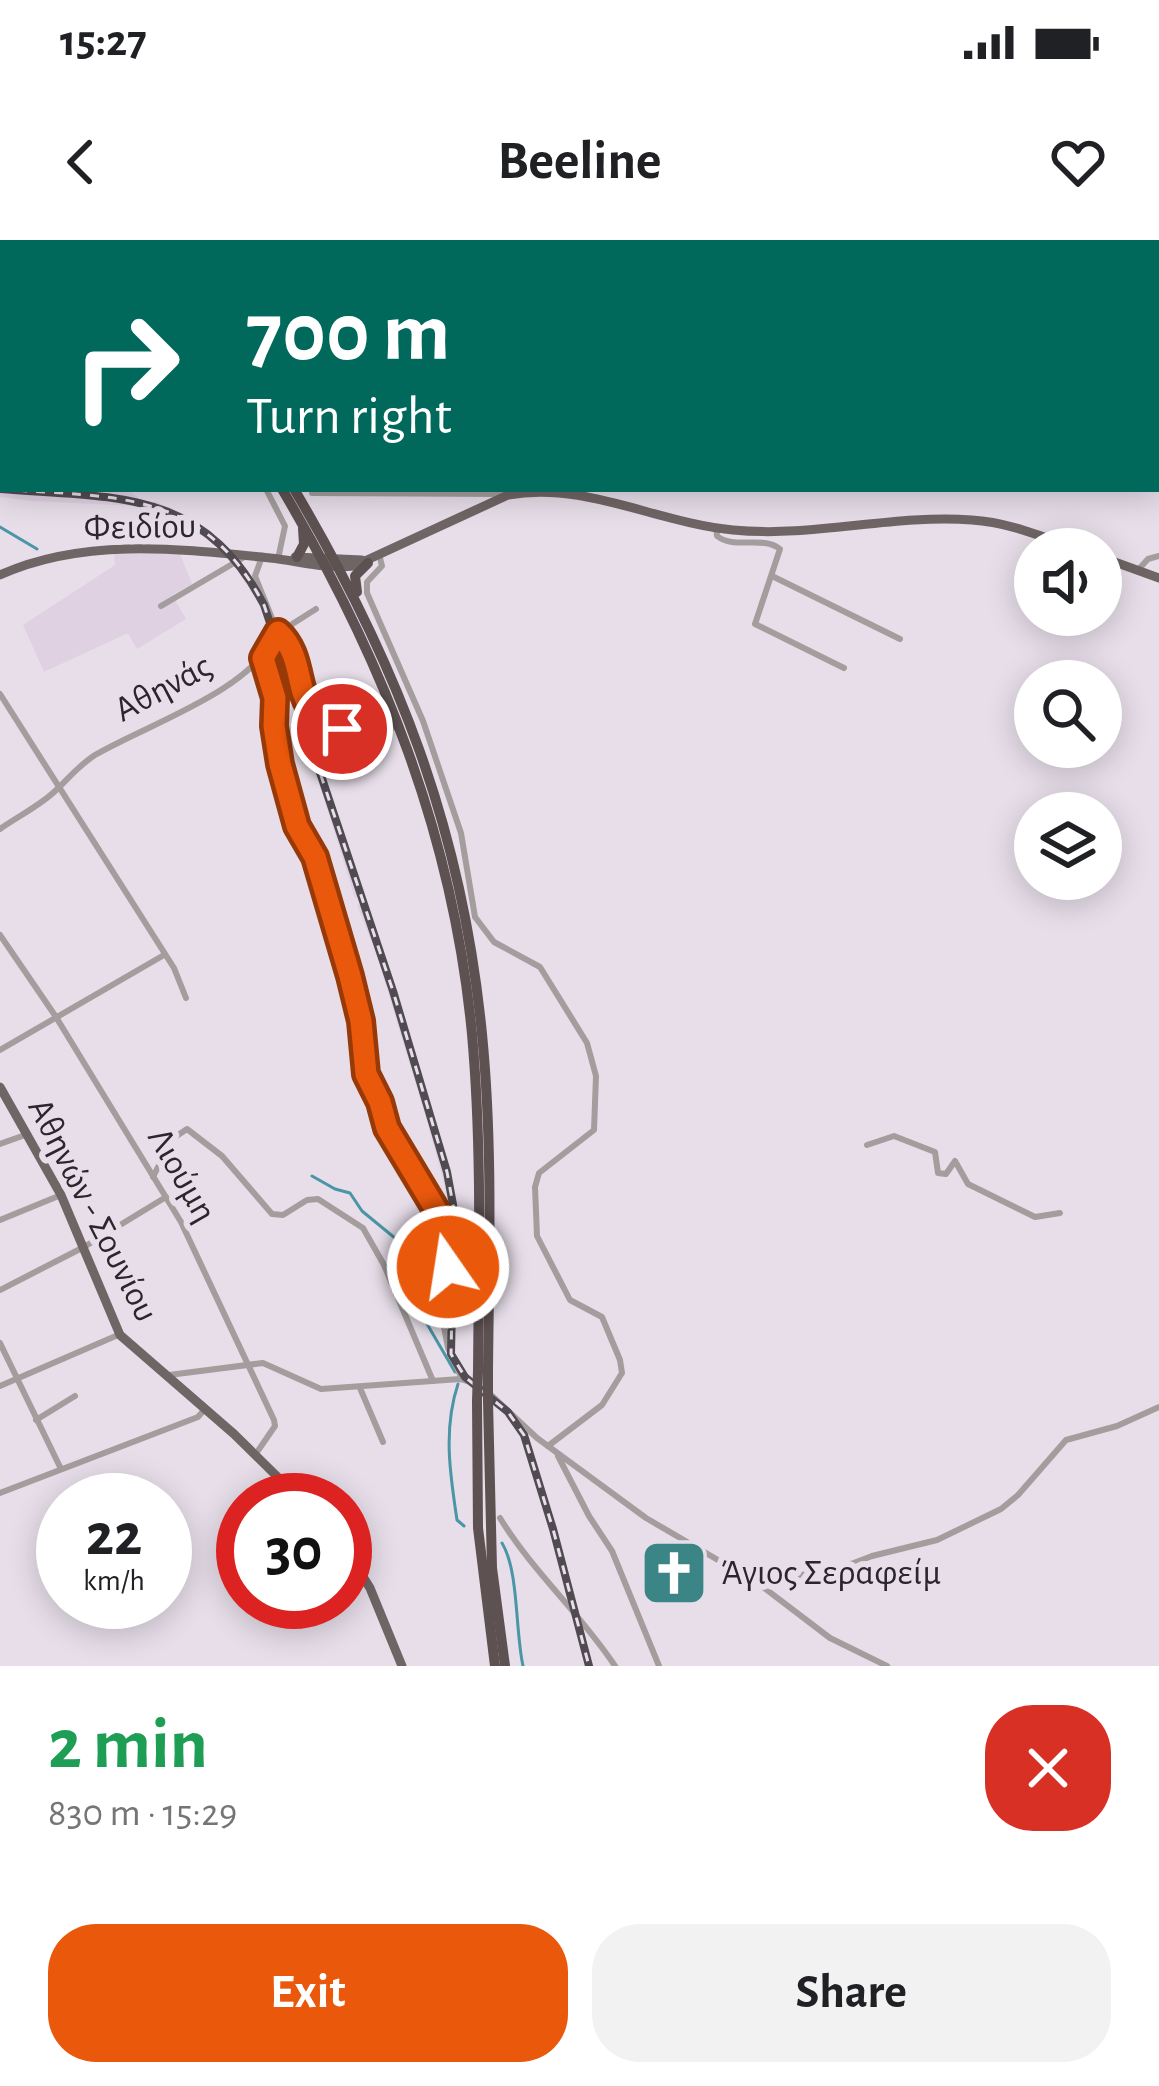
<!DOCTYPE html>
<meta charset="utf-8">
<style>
:root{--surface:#fff;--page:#f2f2f2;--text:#202124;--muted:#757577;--accent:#ea580c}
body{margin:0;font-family:"Alegreya Sans",sans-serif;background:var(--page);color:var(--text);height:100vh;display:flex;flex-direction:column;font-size:45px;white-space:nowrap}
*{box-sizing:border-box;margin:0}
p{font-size:39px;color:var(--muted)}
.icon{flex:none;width:66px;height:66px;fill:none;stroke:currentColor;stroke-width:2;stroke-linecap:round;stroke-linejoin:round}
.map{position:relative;height:1426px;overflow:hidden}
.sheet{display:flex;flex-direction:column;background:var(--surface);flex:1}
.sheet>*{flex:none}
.banner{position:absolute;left:0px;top:0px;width:1161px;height:252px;box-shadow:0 6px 30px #0003;background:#00695c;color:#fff;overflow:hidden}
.controls{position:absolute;left:1014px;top:288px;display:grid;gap:24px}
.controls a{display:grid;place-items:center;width:108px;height:108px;border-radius:50%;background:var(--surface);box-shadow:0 6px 30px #0003;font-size:60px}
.speed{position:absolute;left:36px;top:1233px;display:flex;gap:24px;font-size:60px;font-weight:700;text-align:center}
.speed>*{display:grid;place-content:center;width:156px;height:156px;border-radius:50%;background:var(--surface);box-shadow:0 6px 30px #0003;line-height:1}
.speed small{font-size:30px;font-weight:400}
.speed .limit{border:18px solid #d22;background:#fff;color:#111}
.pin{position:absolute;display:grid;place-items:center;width:102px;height:102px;color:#fff;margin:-51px;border:6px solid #fff;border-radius:50%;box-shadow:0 3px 12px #0007}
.me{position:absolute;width:132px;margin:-66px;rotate:347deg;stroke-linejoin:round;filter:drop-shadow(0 0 9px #0008)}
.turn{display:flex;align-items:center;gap:42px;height:252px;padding:0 48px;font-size:54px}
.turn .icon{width:156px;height:156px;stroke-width:2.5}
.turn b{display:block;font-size:84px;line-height:102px}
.round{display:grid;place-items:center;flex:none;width:126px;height:126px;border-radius:48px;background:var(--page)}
.overview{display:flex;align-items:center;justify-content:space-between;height:204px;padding:0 48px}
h1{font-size:72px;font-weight:700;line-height:90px;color:#1e9e55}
.cta{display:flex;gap:24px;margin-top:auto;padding:24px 48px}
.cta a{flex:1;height:138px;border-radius:48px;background:var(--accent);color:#fff;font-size:48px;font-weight:700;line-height:138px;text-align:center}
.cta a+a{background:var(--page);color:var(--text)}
.status{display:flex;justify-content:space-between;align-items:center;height:84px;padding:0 60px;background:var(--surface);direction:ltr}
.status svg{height:33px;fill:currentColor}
header{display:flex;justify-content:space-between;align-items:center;height:156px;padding:0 48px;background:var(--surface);font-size:54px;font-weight:700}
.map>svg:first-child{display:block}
.built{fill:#dfd1e2}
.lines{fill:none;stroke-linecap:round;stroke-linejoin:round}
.stream{stroke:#4a95a6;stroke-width:3}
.minor{stroke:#a49d9d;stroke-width:6}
.major{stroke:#706565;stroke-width:9}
.highway{stroke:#5e5151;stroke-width:10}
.rail-casing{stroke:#504b51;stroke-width:8}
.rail{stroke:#e7dee9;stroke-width:3;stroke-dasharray:9;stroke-linecap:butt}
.highway-bridge{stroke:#5e5151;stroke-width:10}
.route-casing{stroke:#983908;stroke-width:30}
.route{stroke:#ea580c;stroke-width:21}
.labels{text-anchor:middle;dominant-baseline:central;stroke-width:12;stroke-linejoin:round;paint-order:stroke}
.street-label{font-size:36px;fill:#2a262b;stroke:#e7dee9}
.poi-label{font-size:36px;fill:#2a262b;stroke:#e7dee9;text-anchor:start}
</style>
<div class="status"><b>15:27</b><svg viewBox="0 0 49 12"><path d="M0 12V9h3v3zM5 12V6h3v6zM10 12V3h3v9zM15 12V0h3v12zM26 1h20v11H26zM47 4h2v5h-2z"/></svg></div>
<header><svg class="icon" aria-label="back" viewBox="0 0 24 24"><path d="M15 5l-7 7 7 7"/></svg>Beeline<svg class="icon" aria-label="heart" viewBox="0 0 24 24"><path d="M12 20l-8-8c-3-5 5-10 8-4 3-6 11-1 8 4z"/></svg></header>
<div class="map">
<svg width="1159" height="1426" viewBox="0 0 1159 1426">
<rect width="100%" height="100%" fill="#e7dee9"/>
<!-- built -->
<g class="built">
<polygon points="0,246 3,249 127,250 138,257 136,266 32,261 0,257"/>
<polygon points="154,261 190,277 228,310 221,310 209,296 185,281 151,270"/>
<polygon points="139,312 180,314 192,344 172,355 186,379 137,409 128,393 44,432 23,385 115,325 114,314"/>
<polygon points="280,400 315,514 311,520 275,403"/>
<polygon points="318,524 361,656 355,658 315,530"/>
<polygon points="364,662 389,735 428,864 422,865 377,716 357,665"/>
<polygon points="423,867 429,867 456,958 451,1104 447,1079 452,972"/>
</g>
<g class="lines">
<!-- stream -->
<g class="stream">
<polyline points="0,287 37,309"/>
<polyline points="312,936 335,949 350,953 362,971 418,1017 427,1045 423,1077 455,1132"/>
<path d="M458 1144C443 1189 450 1234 457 1280L464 1286"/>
<path d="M502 1303C519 1331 515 1390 523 1426"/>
</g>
<!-- minor -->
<g class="minor">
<polyline points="1158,92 1159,92"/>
<polyline points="0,136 3,137"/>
<polyline points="266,249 285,286 278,319"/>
<polyline points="312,253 506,254"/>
<path d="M716 287 717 296C735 310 762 295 780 309L755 384 844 428"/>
<polyline points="380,318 382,326 367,342 367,353 423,481 461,593 475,677 494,702 540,727 587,803 596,836 594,890 539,933 535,947 537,996 570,1060 602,1077 620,1120 622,1133 602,1165 548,1206"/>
<polyline points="1138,330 1148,319 1159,316"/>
<polyline points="772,336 900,399"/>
<polyline points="161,366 246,316"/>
<path d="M316 369 278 393C313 424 287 492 357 491 370 491 384 488 397 487"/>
<polyline points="263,418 273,446 281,524 297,586 315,617 340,699 361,781 366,834 380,862 387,888 450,993 444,1087 448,1108 462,1139"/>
<polyline points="0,454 174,728 186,758"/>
<path d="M0 589C17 577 39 566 54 552 68 539 78 526 95 515 152 482 248 453 278 393L255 336 262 317"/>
<polyline points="0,695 56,777 181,982 274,1180 275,1186 255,1215"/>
<polyline points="0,810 164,715"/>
<polyline points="0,904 25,895"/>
<polyline points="867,905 894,896 935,912 938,933 946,934 955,921 968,944 1035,977 1060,973"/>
<polyline points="153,937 172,899 187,889 222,916 272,974 283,975 307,960 318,959 363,988 384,1025 433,1141"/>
<polyline points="0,980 61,955"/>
<polyline points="0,1050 84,1007 166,957"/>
<polyline points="0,1103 61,1229"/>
<polyline points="169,1135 263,1123 321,1149 460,1139 470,1142"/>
<polyline points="0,1146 118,1095"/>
<polyline points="360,1148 383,1202"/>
<polyline points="489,1153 537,1198 646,1278 759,1344 830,1398 887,1426"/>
<polyline points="36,1180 75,1156"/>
<polyline points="558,1216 589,1276 612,1311 659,1426"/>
<polyline points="0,1253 198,1177 205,1169"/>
<path d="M500 1278C533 1332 580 1373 615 1426"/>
<polyline points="759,1344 780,1337 830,1332 872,1316 937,1300 1001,1269 1018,1255 1066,1200 1117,1186 1159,1167"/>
</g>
<!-- major -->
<g class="major">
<polyline points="295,317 362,320"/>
<polyline points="1101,317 1159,338"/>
<path d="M0 335C84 297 181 309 270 318 299 321 324 329 354 326L508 255C585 241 657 283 733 290 813 298 892 274 972 280 1008 282 1043 297 1078 309"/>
<polyline points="0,847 61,955 120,1095 234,1194 301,1260"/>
<polyline points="345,1308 370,1348 402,1426"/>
</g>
<!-- highway -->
<g class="highway">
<polyline points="134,0 136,3"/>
<polyline points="147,0 148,3"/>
<path d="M282 249C383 420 453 595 472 794 482 906 479 1019 478 1131"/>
<path d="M294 249C398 425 462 589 482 794 493 906 489 1019 488 1131"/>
<polyline points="297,317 304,304 303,289"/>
<polyline points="357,352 355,336 368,323"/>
<polyline points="477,1161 478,1288 495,1426"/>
<polyline points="488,1161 492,1328 505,1426"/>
</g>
<defs>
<path id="rail" d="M0 249C115 258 203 248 264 365L393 751 447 932 454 970 451 1114 465 1137 508 1172 524 1195 553 1289 589 1426"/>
</defs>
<!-- rail casing -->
<use href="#rail" class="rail-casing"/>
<!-- rail -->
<use href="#rail" class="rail"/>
<!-- highway-bridge -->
<g class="highway-bridge">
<polyline points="477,1161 478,1131"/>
<polyline points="488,1161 488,1131"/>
</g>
</g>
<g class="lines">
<defs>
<path id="route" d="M342 489C285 473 312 423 278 392L263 418 275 458 274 486 280 524 297 586 315 617 350 736 361 781 366 834 380 862 387 888 450 993 448 1027"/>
</defs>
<!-- route casing -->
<use href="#route" class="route-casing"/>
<!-- route -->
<use href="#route" class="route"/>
</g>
<!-- icons -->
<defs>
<symbol id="church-square" viewBox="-11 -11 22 22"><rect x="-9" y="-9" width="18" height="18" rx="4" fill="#3c8586" stroke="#e7dee9"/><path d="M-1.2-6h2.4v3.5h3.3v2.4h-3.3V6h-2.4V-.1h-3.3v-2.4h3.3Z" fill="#fff"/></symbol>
</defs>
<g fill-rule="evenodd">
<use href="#church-square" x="636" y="1295" width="76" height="76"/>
</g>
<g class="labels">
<!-- street labels -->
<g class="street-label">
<text transform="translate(140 287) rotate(-1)">Φειδίου</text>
<text transform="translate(163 448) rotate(-28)">Αθηνάς</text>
<text transform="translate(182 935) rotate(60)">Λιούμη</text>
<text transform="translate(93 970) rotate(63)">Αθηνών - Σουνίου</text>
</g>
<!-- poi labels -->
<g class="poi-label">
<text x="720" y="1333">Άγιος Σεραφείμ</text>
</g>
</g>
</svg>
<div class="controls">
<a><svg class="icon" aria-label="sound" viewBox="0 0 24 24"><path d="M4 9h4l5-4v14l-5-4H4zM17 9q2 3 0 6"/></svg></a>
<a><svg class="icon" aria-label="search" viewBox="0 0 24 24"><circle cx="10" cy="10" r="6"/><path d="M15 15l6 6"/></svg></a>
<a><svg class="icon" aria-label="layers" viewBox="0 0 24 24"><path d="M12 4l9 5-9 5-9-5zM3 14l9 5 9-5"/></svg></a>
</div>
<div class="speed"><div>22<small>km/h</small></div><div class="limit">30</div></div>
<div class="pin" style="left:342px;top:489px;background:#d93025"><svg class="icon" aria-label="arrive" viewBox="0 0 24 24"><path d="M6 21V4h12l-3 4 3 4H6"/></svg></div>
<svg class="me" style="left:448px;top:1027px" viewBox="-20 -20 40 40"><circle r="17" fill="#ea580c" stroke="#fff" stroke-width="3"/><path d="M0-11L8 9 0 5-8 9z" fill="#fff"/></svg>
<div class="banner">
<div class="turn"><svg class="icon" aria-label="right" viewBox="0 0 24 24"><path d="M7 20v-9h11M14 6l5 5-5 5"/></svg><div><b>700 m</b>Turn right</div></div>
</div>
</div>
<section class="sheet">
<div class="overview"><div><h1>2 min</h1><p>830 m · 15:29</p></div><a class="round" style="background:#d93025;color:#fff"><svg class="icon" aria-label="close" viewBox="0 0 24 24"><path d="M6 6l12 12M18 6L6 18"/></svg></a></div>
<div class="cta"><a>Exit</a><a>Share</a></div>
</section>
